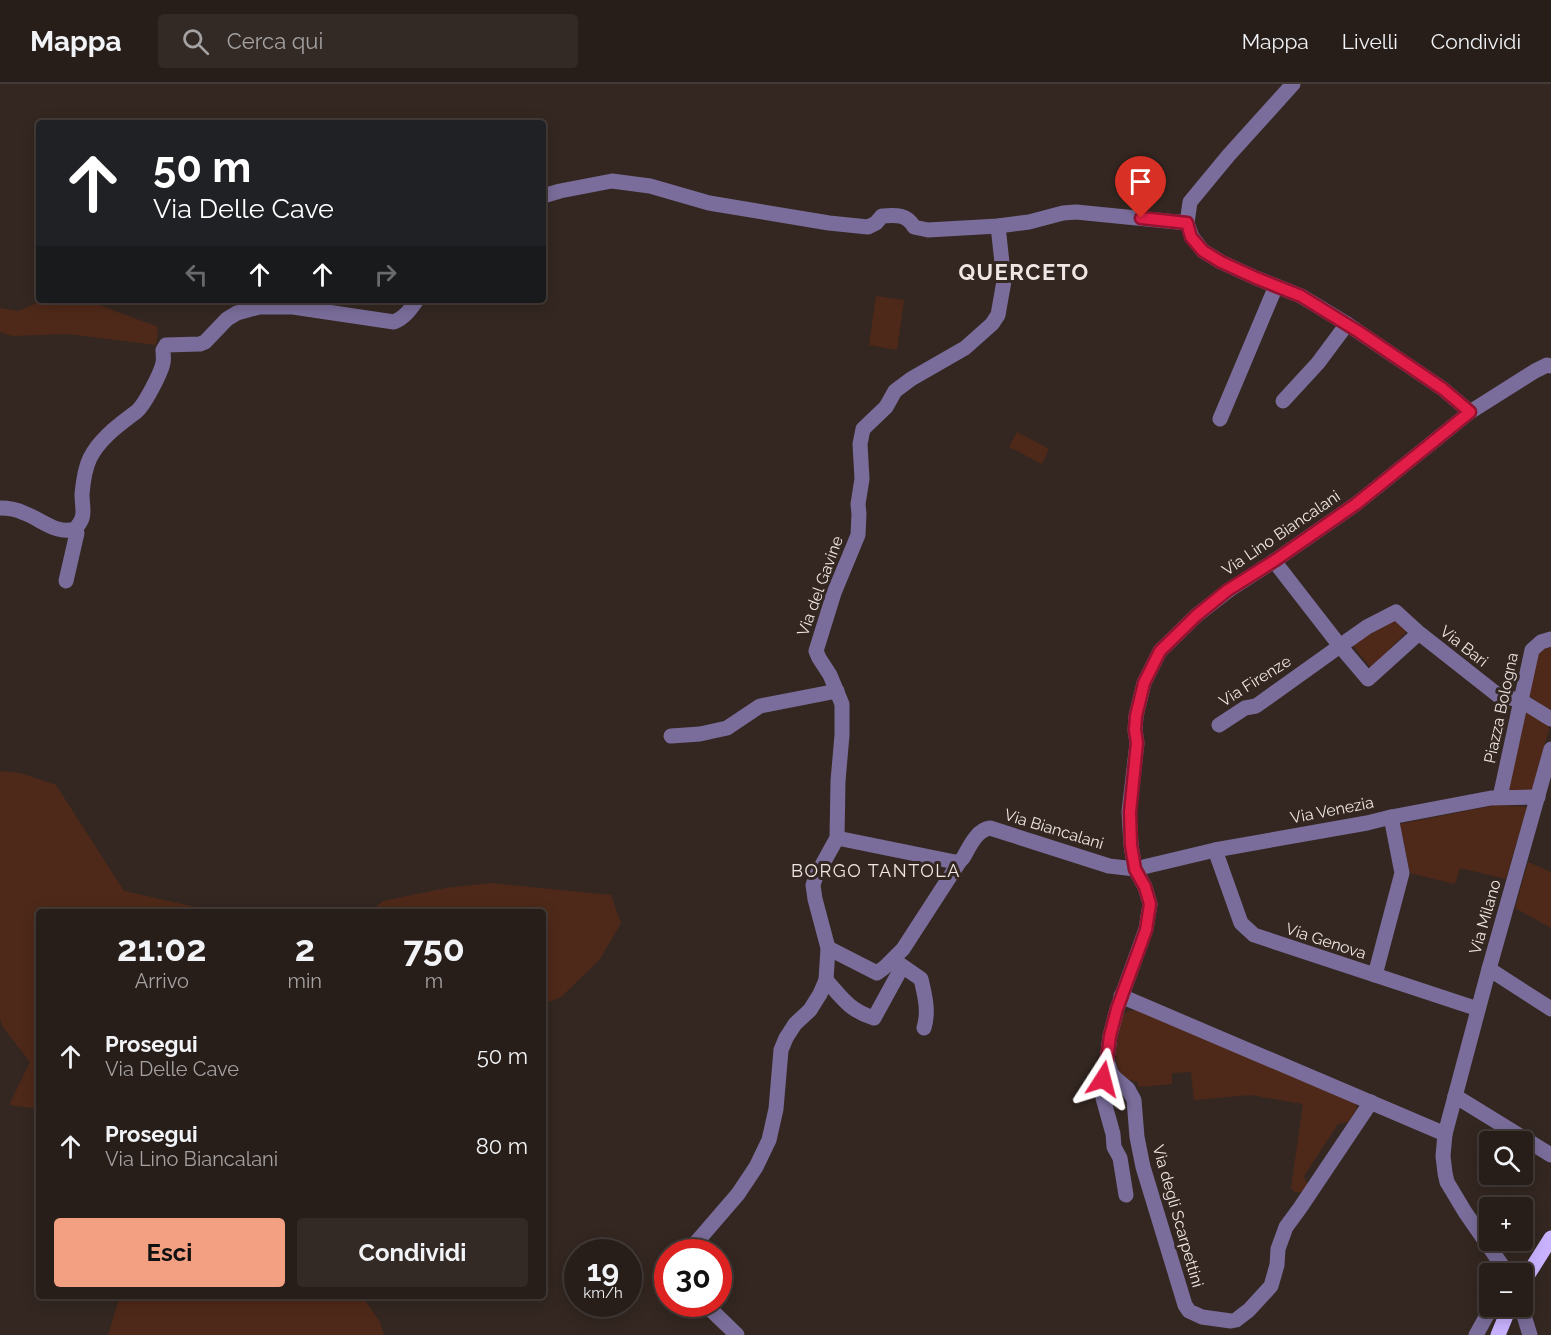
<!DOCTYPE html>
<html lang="it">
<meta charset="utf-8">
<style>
:root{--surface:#271d19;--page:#332a26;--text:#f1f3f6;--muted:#a4a2a2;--line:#433b38;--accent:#f3a082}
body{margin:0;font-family:Raleway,sans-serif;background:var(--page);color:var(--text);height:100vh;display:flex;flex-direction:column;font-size:22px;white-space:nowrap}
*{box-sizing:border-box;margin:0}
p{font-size:20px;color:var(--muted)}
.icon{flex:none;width:33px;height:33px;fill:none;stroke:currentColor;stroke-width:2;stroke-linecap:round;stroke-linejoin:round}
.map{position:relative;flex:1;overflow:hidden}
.drawer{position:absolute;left:36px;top:825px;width:510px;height:390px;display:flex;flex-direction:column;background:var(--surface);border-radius:6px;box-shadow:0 3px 15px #0003,0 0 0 2px var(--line)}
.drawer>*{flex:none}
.banner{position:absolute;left:36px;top:36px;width:510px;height:183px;border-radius:6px;box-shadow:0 3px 15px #0003,0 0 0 2px var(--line);background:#202124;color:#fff;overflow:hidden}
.tools{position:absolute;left:1479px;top:1047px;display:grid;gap:12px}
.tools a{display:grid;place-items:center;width:54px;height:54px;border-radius:6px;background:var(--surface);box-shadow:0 3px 15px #0003,0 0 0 2px var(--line);font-size:30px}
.speed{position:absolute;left:564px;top:1155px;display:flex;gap:12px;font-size:30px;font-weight:700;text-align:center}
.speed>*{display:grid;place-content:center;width:78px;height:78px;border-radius:50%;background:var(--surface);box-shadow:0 3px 15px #0003,0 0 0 2px var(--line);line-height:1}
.speed small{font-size:15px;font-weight:400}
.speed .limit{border:9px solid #d22;background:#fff;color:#111}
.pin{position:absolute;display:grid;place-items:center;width:51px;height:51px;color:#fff;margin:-62px -26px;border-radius:50% 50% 50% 0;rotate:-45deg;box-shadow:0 0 6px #0007}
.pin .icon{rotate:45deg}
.me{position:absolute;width:66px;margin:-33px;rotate:9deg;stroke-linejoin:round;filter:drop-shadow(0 0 4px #0008)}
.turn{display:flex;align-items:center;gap:21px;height:126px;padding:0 18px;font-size:27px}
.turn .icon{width:78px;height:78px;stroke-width:2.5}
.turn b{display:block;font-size:42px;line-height:51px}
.lanes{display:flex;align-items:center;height:57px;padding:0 18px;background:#0003;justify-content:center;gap:30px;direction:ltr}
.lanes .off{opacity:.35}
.eta{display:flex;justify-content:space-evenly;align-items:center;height:102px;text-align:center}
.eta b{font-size:36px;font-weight:700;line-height:42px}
.primary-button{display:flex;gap:12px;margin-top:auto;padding:12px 18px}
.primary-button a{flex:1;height:69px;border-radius:6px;background:var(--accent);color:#111;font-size:24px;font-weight:700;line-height:69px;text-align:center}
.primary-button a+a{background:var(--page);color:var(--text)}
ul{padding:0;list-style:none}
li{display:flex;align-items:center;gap:18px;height:90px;padding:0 18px}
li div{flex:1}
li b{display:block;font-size:22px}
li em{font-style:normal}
header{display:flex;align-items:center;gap:36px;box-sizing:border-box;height:84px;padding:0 30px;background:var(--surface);border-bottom:2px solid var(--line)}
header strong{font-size:28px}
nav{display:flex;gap:33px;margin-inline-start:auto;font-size:21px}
.search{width:420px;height:54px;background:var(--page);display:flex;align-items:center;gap:15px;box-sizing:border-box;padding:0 21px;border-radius:6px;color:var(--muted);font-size:22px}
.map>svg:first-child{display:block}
.green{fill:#4e2919}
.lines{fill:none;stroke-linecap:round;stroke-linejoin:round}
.minor{stroke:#7a6d9b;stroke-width:15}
.major{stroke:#c9b3ff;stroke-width:15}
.route-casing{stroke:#92132f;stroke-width:15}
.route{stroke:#e11d48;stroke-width:10}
.labels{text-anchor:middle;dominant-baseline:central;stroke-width:6;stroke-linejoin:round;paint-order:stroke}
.street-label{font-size:16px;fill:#f0e6e3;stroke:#342721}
.neighbourhood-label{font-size:18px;letter-spacing:1.5px;fill:#f0e6e3;stroke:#342721}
.district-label{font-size:22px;font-weight:bold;letter-spacing:1.5px;fill:#f0e6e3;stroke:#342721}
</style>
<header>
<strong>Mappa</strong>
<div class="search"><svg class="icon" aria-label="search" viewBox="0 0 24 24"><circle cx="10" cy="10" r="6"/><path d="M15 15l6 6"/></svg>Cerca qui</div>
<nav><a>Mappa</a><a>Livelli</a><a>Condividi</a></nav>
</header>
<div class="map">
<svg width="1551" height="1251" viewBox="0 0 1551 1251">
<rect width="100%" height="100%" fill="#342721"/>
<!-- green -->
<g class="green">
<polygon points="876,212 904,216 897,266 869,261"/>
<polygon points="43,216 86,216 158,243 156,261 68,250 12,252 0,248 0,224 19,227"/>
<polygon points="1017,348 1049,365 1042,380 1009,363"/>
<polygon points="1395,531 1407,547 1371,584 1350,558"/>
<polygon points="1551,563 1551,628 1528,611 1538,570 1544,565"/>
<polygon points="1528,627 1548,641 1549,646 1532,706 1510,707 1508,704 1524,629"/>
<polygon points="0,687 20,689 56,701 124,807 218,828 39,828 39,1025 9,1021 30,978 2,942 0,935"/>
<polygon points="1496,721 1527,723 1506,795 1460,784 1455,800 1410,789 1400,740"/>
<polygon points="1528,778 1551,788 1551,844 1515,824"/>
<polygon points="490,799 611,811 621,839 600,875 561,913 543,920 543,828 370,828 383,817 446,804"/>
<path d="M1137 926 1354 1019 1357 1022 1356 1026 1348 1038 1338 1040 1304 1092 1308 1102 1303 1108H1295L1291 1104 1303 1020 1251 1011 1194 1016 1191 988 1172 989V1000L1138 1003V998C1110 993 1115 969 1119 948 1120 943 1120 935 1124 930 1127 926 1132 927 1137 926Z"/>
<polygon points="120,1212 362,1212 380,1238 384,1251 108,1251"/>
</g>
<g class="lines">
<!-- minor -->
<g class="minor">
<polyline points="1293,0 1228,72 1190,118 1187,139 1192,153 1203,167 1221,178 1256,194 1301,212 1347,240 1443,305 1470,328"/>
<path d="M543 112 560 107 612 97 650 102 709 119 829 139 868 143 876 139 882 132C896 131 907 130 914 143L928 146 998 142 1029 138 1063 129 1076 128 1187 139"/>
<polyline points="1283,317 1318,279 1347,240"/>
<polyline points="1220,335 1276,202"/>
<path d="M0 424C8 424 16 425 24 429 41 435 56 451 75 445 87 432 82 426 82 410 83 399 85 384 90 374 100 354 119 341 136 328 144 322 161 289 163 279 164 275 163 270 163 266L166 261 200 260 205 258 227 235 237 229 259 223H293L394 238C405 234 411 224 417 216"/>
<polyline points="66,497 77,449 75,445"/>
<polyline points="1419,549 1368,595 1340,562 1367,543 1396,528 1419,549 1499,612 1520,616 1551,635"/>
<polyline points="1219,641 1245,624 1256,622 1340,562 1274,477"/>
<polyline points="671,652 700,650 727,644 760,622 837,607"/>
<polyline points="1500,713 1532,566 1541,558 1551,555"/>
<path d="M837 754 955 778 960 777 963 774C969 764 976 746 990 744L1109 782 1135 785 1215 766 1367 739 1391 733 1491 714 1538 713"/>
<polyline points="1215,766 1241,839 1254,851 1478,925"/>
<polyline points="828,864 877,889 885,883 903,865 960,777"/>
<path d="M895 877 921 895C925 912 929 927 924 944"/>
<polyline points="1489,885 1551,925"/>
<polyline points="1375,891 1402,789 1391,733"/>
<path d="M826 896C842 914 850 927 874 934L902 883"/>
<polyline points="1121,912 1445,1050 1443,1072 1445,1089 1447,1098 1465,1128 1508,1190"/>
<polyline points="1107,976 1103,995 1103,1014 1113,1050 1114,1063 1120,1074 1126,1111"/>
<polyline points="1455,1012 1551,1071"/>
<polyline points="1371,1018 1300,1124 1286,1143 1278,1165 1277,1181 1271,1202 1249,1226 1236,1236 1231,1237 1202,1233 1189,1227 1185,1221 1143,1083 1137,1053 1134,1016 1128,1005 1115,994 1111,989 1107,976 1110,952 1117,925 1146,845 1150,820 1145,803 1135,785 1131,761 1129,728 1137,659 1135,646 1136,632 1144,599 1160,567 1197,531 1229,506 1274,477 1356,420 1470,328 1535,287 1547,281 1551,282"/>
<polyline points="1445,1050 1489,885 1551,665"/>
<polyline points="688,1168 738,1110 756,1083 769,1056 776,1025 781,966 786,954 795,940 810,926 820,910 826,896 828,864 815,815 813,801 816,792 837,754 838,697 842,651 842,620 830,591 819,574 816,567 834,509 858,451 859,430 858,420 862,395 860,360 863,345 886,323 895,307 911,295 965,264 992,240 998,231 1004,197 998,142"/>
<polyline points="705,1220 737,1251"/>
<polyline points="1521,1222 1530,1251"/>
<polyline points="1476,1251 1492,1222"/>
</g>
<!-- major -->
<g class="major">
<polyline points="1522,1200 1551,1154"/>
<polyline points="1498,1251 1510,1222"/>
</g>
</g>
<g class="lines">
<defs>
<polyline id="route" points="1103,995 1107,976 1110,952 1117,925 1146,846 1150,820 1145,803 1135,785 1131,761 1130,728 1137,659 1135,646 1136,632 1144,599 1160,567 1197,531 1228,506 1274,477 1356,420 1470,328 1443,305 1359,248 1301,212 1256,194 1221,178 1203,167 1191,153 1187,139 1141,134"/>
</defs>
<!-- route casing -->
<use href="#route" class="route-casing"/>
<!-- route -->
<use href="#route" class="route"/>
</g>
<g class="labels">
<!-- street labels -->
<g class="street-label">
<text transform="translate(1281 449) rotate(-34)">Via Lino Biancalani</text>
<text transform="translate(820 502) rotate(-70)">Via del Gavine</text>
<text transform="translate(1464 562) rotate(38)">Via Bari</text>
<text transform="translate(1255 597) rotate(-32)">Via Firenze</text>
<text transform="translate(1501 624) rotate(-78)">Piazza Bologna</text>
<text transform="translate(1332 726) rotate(-11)">Via Venezia</text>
<text transform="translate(1054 745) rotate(17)">Via Biancalani</text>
<text transform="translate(1485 833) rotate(-74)">Via Milano</text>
<text transform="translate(1326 857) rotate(18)">Via Genova</text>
<text transform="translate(1178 1132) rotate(74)">Via degli Scarpettini</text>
</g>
<!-- neighbourhood labels -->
<g class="neighbourhood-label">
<text x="876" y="786">BORGO TANTOLA</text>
</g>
<!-- district labels -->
<g class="district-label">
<text x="1024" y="188">QUERCETO</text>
</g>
</g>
</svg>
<div class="tools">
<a><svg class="icon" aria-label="search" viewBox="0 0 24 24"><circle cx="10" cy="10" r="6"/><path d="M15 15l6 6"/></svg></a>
<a>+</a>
<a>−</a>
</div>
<div class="speed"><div>19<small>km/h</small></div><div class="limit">30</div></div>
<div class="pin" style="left:1141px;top:134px;background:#d93025"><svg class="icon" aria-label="arrive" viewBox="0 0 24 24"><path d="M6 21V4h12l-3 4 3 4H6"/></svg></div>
<svg class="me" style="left:1103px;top:995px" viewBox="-20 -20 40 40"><path d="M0-17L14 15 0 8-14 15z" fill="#e11d48" stroke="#fff" stroke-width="4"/></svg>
<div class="banner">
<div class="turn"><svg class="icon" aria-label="ahead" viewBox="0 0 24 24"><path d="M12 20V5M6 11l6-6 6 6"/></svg><div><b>50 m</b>Via Delle Cave</div></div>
<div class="lanes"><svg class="icon off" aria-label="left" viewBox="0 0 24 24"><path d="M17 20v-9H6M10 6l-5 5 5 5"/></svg><svg class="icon" aria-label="ahead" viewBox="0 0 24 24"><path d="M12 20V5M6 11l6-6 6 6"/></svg><svg class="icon" aria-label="ahead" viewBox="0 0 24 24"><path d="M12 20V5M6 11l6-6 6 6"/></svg><svg class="icon off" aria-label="right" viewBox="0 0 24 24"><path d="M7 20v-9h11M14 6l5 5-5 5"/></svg></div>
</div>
<section class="drawer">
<div class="eta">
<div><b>21:02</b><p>Arrivo</p></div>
<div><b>2</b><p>min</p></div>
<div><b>750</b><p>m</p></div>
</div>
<ul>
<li><svg class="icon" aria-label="ahead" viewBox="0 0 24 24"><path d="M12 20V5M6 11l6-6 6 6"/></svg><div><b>Prosegui</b><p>Via Delle Cave</p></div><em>50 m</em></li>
<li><svg class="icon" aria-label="ahead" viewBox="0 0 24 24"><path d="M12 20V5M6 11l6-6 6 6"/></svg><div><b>Prosegui</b><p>Via Lino Biancalani</p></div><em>80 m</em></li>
</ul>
<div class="primary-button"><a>Esci</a><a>Condividi</a></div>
</section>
</div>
